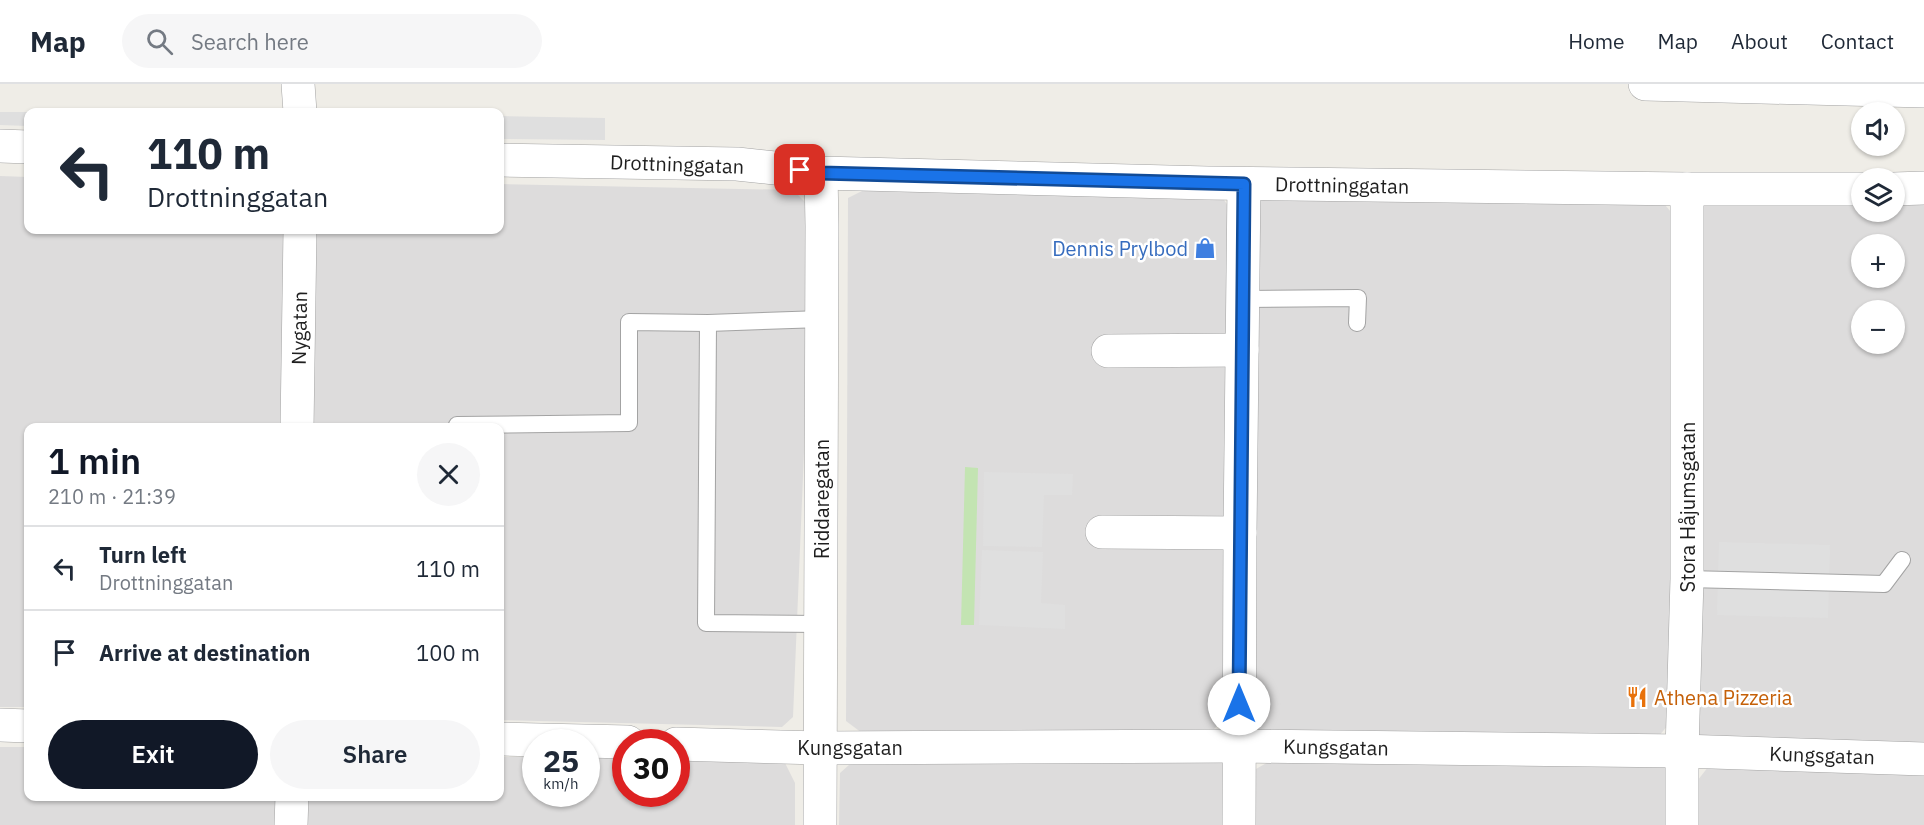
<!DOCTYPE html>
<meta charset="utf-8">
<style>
:root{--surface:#fff;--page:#f6f6f7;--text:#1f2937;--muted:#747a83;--line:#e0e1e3;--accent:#111827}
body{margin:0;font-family:"IBM Plex Sans",sans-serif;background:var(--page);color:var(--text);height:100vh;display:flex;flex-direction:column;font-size:22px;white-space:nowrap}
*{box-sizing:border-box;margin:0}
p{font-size:20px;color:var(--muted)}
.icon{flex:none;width:33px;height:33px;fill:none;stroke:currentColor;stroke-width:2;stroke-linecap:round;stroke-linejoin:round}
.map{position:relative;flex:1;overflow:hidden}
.drawer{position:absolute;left:24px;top:339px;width:480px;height:378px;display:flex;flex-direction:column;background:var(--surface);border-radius:12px;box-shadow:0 2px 4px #0004}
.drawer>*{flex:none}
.top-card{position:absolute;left:24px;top:24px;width:480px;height:126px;border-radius:12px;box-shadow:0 2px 4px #0004;background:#fff;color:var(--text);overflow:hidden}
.buttons{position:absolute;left:1851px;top:18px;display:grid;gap:12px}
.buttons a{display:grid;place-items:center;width:54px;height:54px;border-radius:50%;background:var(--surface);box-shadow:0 2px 4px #0004;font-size:30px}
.speed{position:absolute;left:522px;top:645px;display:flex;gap:12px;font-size:30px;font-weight:700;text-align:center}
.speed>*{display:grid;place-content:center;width:78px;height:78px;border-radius:50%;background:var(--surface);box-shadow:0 2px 4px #0004;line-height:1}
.speed small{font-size:15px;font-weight:400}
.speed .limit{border:9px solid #d22;background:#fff;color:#111}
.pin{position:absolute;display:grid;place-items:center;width:51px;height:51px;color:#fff;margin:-26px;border-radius:12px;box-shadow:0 3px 9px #0006}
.me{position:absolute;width:66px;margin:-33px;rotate:0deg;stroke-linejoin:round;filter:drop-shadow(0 0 4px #0008)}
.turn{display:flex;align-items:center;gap:21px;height:126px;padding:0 24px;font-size:27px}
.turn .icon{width:78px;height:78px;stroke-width:2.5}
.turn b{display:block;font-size:42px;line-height:51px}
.round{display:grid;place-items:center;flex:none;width:63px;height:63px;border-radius:32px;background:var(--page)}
.overview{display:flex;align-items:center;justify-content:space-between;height:102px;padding:0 24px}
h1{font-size:36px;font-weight:600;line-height:45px;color:var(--accent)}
.button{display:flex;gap:12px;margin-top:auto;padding:12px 24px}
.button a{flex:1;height:69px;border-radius:36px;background:var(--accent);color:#fff;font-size:24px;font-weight:600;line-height:69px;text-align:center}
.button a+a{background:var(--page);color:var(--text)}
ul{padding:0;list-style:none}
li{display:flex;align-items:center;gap:18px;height:84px;padding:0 24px;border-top:2px solid var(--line)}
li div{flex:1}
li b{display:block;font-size:22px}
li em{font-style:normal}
header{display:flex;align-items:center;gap:36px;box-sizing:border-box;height:84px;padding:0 30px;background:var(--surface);border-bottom:2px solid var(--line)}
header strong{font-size:28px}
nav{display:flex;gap:33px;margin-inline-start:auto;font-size:21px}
.search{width:420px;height:54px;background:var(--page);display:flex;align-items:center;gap:15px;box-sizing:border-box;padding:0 21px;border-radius:33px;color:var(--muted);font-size:22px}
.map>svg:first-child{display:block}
.residential{fill:#dddcdc;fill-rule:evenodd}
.grass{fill:#c3e4b2}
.parking{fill:#dfdfdf}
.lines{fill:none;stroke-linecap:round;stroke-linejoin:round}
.service-casing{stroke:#a3a3a3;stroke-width:18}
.minor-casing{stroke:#a3a3a3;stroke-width:34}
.tertiary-casing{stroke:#a3a3a3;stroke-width:34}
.service{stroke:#fff;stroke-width:16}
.minor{stroke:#fff;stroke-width:33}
.tertiary{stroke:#fff;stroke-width:33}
.route-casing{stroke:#114b97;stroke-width:15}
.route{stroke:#1a73e8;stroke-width:10}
.labels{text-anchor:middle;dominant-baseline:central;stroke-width:5;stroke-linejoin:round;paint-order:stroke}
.street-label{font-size:20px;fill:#1f1f1f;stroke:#fff}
.shop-label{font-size:20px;fill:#366cbe;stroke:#fff;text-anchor:end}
.food-label{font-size:20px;fill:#c56008;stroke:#fff;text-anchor:start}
</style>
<header>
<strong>Map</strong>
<div class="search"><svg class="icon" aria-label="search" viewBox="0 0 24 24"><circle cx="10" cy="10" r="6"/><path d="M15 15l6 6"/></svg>Search here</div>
<nav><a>Home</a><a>Map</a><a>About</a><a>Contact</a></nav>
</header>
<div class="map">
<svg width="1924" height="741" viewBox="0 0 1924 741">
<rect width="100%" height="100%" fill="#efede7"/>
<!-- residential -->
<g class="residential">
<polygon points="0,92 28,93 28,146 288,146 285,343 28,344 28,623 0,623"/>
<polygon points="500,100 793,106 814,127 793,633 782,643 500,636 500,344 306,344 309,146 500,146"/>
<polygon points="866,105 1219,109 1229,123 1227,632 1214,645 866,652 846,637 848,114"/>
<polygon points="1269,112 1660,115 1671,128 1671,502 1669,640 1658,653 1264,655 1249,641 1254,121"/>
<path d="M1703 119 1861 120 1862 128H1894L1895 120H1924V665L1700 658 1691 640ZM1862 160H1894V194H1862ZM1862 226H1894V260H1862Z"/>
<polygon points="0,663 28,663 28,712 277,713 276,741 0,741"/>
<polygon points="500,673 535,673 536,710 586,710 587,673 625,673 626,710 676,710 677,673 782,673 795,699 795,741 308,741 308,713 500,712"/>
<polygon points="858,673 1216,674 1233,688 1232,741 839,741 840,689"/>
<polygon points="1658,676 1674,694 1674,741 1250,741 1249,689 1270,677"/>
<polygon points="1712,678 1924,684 1924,741 1695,741 1694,701"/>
</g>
<!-- grass -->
<polygon class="grass" points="965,383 978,384 974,541 961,541"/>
<!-- parking -->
<g class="parking">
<polygon points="0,28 86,28 28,28 28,42 0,41"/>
<polygon points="500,32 605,34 605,56 500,55"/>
<polygon points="984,388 1073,390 1072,411 1044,411 1042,463 983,462"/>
<polygon points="1719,458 1830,461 1828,534 1717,531"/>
<polygon points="982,466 1043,468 1041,519 1065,521 1065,545 979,541"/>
</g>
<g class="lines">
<defs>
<g id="service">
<polyline points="1243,215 1358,214 1357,239"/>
<polyline points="457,341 629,339 629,238 708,239"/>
<polyline points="1687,495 1884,500 1902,476"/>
<polyline points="821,540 706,539 708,239 822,235"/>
</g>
<g id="minor">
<polyline points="298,0 300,28"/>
<polyline points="1645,0 1924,7"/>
<polyline points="1108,267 1242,266"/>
<polyline points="297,344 300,146"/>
<polyline points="1102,448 1240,449"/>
<polyline points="0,641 28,642"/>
<polyline points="500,655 628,658"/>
<polyline points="676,660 820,664 1238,662 1682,667 1924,675"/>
<polyline points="291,741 292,712"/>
<polyline points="820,741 822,142 821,89"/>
<polyline points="1239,741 1240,449 1244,100"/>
<polyline points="1682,741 1682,667 1687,495 1687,105"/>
</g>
<g id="tertiary">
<polyline points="0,62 28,63"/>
<polyline points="500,76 737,80 821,89 1208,99 1687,105 1862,105"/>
<polyline points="1894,105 1924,104"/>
</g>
</defs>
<!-- service casing -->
<use href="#service" class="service-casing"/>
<!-- minor casing -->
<use href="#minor" class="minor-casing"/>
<!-- tertiary casing -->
<use href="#tertiary" class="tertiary-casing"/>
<!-- service -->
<use href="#service" class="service"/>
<!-- minor -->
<use href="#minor" class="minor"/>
<!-- tertiary -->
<use href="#tertiary" class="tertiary"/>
</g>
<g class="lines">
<defs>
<polyline id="route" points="800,86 821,89 1244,100 1239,620"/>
</defs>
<!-- route casing -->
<use href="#route" class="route-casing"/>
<!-- route -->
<use href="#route" class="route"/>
</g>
<!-- icons -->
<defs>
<symbol id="shop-bare" viewBox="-9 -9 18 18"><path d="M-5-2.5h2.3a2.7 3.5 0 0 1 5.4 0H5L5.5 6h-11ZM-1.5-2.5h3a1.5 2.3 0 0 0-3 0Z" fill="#3f7fe0" stroke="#fff" stroke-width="2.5" paint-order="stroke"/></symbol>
<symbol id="restaurant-bare" viewBox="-9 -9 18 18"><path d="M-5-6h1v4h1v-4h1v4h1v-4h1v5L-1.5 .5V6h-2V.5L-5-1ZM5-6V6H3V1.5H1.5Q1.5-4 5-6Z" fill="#e8710a" stroke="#fff" stroke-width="2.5" paint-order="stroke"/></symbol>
</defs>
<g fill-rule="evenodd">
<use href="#shop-bare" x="1190" y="149" width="30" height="30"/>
<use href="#restaurant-bare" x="1622" y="598" width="30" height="30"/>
</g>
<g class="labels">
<!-- street labels -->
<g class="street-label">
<text transform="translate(677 80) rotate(2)">Drottninggatan</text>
<text transform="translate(1342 101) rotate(1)">Drottninggatan</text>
<text transform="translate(299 244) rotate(-89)">Nygatan</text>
<text transform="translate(821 415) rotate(-90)">Riddaregatan</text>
<text transform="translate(1687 423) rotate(-90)">Stora Håjumsgatan</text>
<text x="850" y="663">Kungsgatan</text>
<text transform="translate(1336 663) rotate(1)">Kungsgatan</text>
<text transform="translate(1822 671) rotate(2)">Kungsgatan</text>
</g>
<!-- shop labels -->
<g class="shop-label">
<text x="1188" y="164">Dennis Prylbod</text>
</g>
<!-- food labels -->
<g class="food-label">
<text x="1654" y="613">Athena Pizzeria</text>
</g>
</g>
</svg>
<div class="buttons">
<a><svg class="icon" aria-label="sound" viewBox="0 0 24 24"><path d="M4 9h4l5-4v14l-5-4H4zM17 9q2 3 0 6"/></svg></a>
<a><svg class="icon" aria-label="layers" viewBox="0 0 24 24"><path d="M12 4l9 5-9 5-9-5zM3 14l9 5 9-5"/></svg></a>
<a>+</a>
<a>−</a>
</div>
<div class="speed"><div>25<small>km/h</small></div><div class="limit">30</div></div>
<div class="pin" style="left:800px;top:86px;background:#d93025"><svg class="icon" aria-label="arrive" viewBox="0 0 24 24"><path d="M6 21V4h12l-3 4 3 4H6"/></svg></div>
<svg class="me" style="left:1239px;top:620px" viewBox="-20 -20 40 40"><circle r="19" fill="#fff"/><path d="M0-13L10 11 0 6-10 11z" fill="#1a73e8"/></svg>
<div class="top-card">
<div class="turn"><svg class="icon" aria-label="left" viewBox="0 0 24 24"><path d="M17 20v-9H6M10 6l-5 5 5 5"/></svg><div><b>110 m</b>Drottninggatan</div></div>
</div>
<section class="drawer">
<div class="overview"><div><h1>1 min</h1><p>210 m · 21:39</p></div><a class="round"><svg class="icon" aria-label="close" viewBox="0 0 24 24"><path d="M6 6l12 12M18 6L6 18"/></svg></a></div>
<ul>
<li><svg class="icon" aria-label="left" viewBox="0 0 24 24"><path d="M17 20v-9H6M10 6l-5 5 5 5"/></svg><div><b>Turn left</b><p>Drottninggatan</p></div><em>110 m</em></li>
<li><svg class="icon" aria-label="arrive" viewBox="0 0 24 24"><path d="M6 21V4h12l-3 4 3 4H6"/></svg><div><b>Arrive at destination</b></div><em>100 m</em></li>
</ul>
<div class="button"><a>Exit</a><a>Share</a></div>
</section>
</div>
